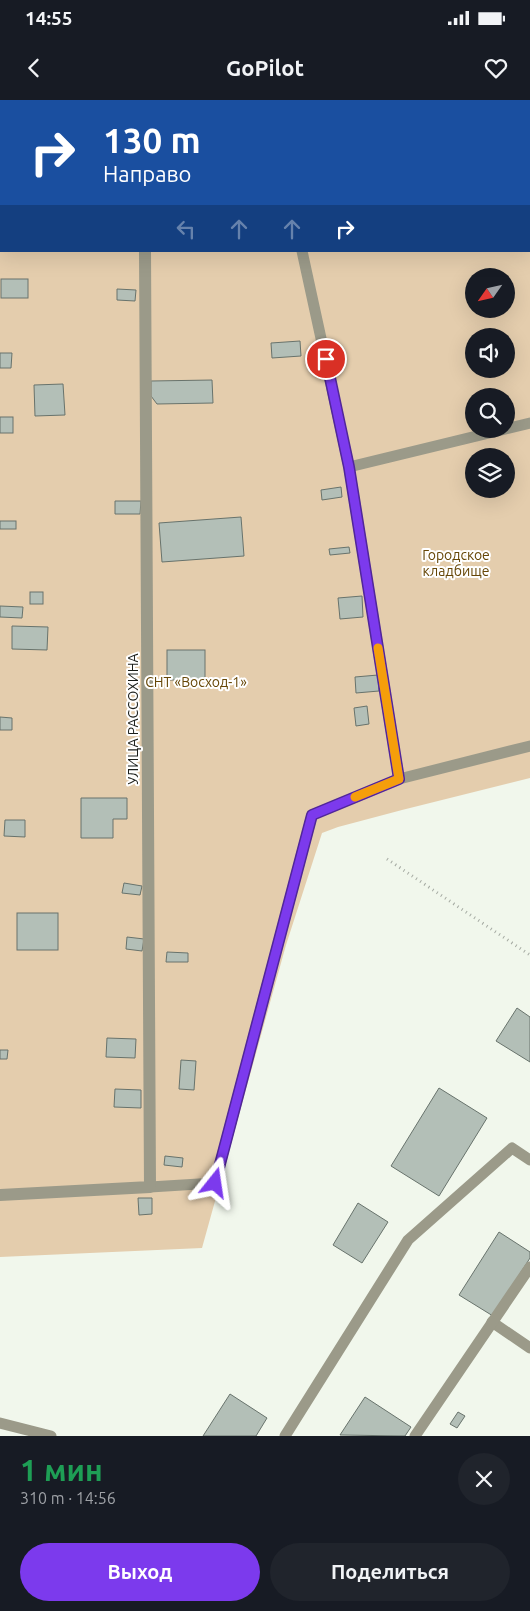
<!DOCTYPE html>
<html lang="ru">
<meta charset="utf-8">
<style>
:root{--surface:#171b24;--page:#20242c;--text:#f1f3f6;--muted:#9ea1a6;--accent:#7c3aed}
body{margin:0;font-family:Ubuntu,sans-serif;background:var(--page);color:var(--text);height:100vh;display:flex;flex-direction:column;font-size:19px;white-space:nowrap}
*{box-sizing:border-box;margin:0}
p{font-size:16px;color:var(--muted)}
.icon{flex:none;width:28px;height:28px;fill:none;stroke:currentColor;stroke-width:2;stroke-linecap:round;stroke-linejoin:round}
.map{position:relative;height:1336px;overflow:hidden}
.side{display:flex;flex-direction:column;background:var(--surface);flex:1}
.side>*{flex:none}
.banner{position:absolute;left:0px;top:0px;width:530px;height:152px;box-shadow:0 5px 20px #0002;background:#1a4fa0;color:#fff;overflow:hidden}
.needle{width:32px;rotate:236deg}
.controls{position:absolute;left:465px;top:168px;display:grid;gap:10px}
.controls a{display:grid;place-items:center;width:50px;height:50px;border-radius:50%;background:var(--surface);box-shadow:0 5px 20px #0002;font-size:25px}
.pin{position:absolute;display:grid;place-items:center;width:42px;height:42px;color:#fff;margin:-21px;border:2px solid #fff;border-radius:50%;box-shadow:0 1px 5px #0007}
.me{position:absolute;width:55px;margin:-28px;rotate:15deg;stroke-linejoin:round;filter:drop-shadow(0 0 4px #0008)}
.turn{display:flex;align-items:center;gap:18px;height:105px;padding:0 20px;font-size:22px}
.turn .icon{width:65px;height:65px;stroke-width:2.5}
.turn b{display:block;font-size:35px;line-height:42px}
.lanes{display:flex;align-items:center;height:48px;padding:0 20px;background:#0003;justify-content:center;gap:25px;direction:ltr}
.lanes .off{opacity:.35}
.round{display:grid;place-items:center;flex:none;width:52px;height:52px;border-radius:26px;background:var(--page)}
.head{display:flex;align-items:center;justify-content:space-between;height:85px;padding:0 20px}
h1{font-size:30px;font-weight:600;line-height:38px;color:#1e9e55}
.action{display:flex;gap:10px;margin-top:auto;padding:10px 20px}
.action a{flex:1;height:58px;border-radius:30px;background:var(--accent);color:#fff;font-size:20px;font-weight:600;line-height:58px;text-align:center}
.action a+a{background:var(--page);color:var(--text)}
.status{display:flex;justify-content:space-between;align-items:center;height:35px;padding:0 25px;background:var(--surface);direction:ltr}
.status svg{height:14px;fill:currentColor}
header{display:flex;justify-content:space-between;align-items:center;height:65px;padding:0 20px;background:var(--surface);font-size:22px;font-weight:600}
.map>svg:first-child{display:block}
.green{fill:#e4cdad;fill-rule:evenodd}
.building{fill:#b3bfb7;stroke:#68736c}
.lines{fill:none;stroke-linecap:round;stroke-linejoin:round}
.path{stroke:#a5aaa2;stroke-width:3;stroke-dasharray:1 4;stroke-linecap:butt}
.service{stroke:#9b9a89;stroke-width:11}
.minor{stroke:#9b9a89;stroke-width:12}
.route-casing{stroke:#51269a;stroke-width:12}
.route{stroke:#7c3aed;stroke-width:9}
.slow{stroke:#f59e0b;stroke-width:9}
.labels{text-anchor:middle;dominant-baseline:central;stroke-width:4;stroke-linejoin:round;paint-order:stroke}
.park-label{font-size:14px;fill:#664606;stroke:#fff}
.street-label{font-size:14px;fill:#1a1d19;stroke:#fff}
</style>
<div class="status"><b>14:55</b><svg viewBox="0 0 49 12"><path d="M0 12V9h3v3zM5 12V6h3v6zM10 12V3h3v9zM15 12V0h3v12zM26 1h20v11H26zM47 4h2v5h-2z"/></svg></div>
<header><svg class="icon" aria-label="back" viewBox="0 0 24 24"><path d="M15 5l-7 7 7 7"/></svg>GoPilot<svg class="icon" aria-label="heart" viewBox="0 0 24 24"><path d="M12 20l-8-8c-3-5 5-10 8-4 3-6 11-1 8 4z"/></svg></header>
<div class="map">
<svg width="530" height="1336" viewBox="0 0 530 1336">
<rect width="100%" height="100%" fill="#f1f7ec"/>
<!-- green -->
<path class="green" d="M0 0H530V678L402 710 338 727 322 733 286 845 202 1148 0 1157ZM1 1H529V151H1ZM474 176H506V209H474ZM474 236H506V269H474ZM474 296H506V329H474ZM474 356H506V389H474Z"/>
<!-- building -->
<g class="building">
<rect x="1" y="179" width="27" height="19"/>
<polygon points="117,189 136,190 135,201 117,200"/>
<polygon points="300,241 301,256 272,258 271,243"/>
<polygon points="0,253 12,253 11,268 0,268"/>
<polygon points="212,280 213,303 157,304 151,296 151,281"/>
<polygon points="63,284 65,315 35,316 34,285"/>
<rect x="0" y="317" width="13" height="16"/>
<polygon points="341,387 342,397 322,400 321,390"/>
<polygon points="115,401 141,401 140,414 115,414"/>
<polygon points="241,417 244,456 162,462 159,423"/>
<rect x="0" y="421" width="16" height="8"/>
<polygon points="349,447 350,453 330,455 329,449"/>
<rect x="30" y="492" width="13" height="12"/>
<polygon points="362,496 363,517 340,519 338,498"/>
<polygon points="0,506 23,507 22,518 0,517"/>
<polygon points="12,526 48,527 47,550 12,549"/>
<rect x="167" y="550" width="38" height="30"/>
<polygon points="378,575 379,591 356,593 355,577"/>
<polygon points="367,606 369,624 356,626 354,608"/>
<polygon points="0,617 12,618 12,630 0,630"/>
<polygon points="81,698 127,698 127,719 113,719 113,738 81,738"/>
<polygon points="5,720 25,720 25,737 4,736"/>
<polygon points="124,783 142,786 140,795 122,793"/>
<rect x="17" y="813" width="41" height="37"/>
<polygon points="127,837 144,839 142,851 126,849"/>
<polygon points="167,852 188,853 188,862 166,862"/>
<polygon points="517,908 530,917 530,962 496,941"/>
<polygon points="107,938 136,939 135,958 106,957"/>
<polygon points="0,950 8,950 7,959 0,959"/>
<polygon points="181,960 196,961 194,990 179,989"/>
<polygon points="439,988 487,1018 439,1096 391,1066"/>
<polygon points="115,989 141,990 141,1008 114,1007"/>
<polygon points="165,1056 183,1058 182,1067 164,1065"/>
<polygon points="138,1098 152,1098 152,1114 139,1115"/>
<polygon points="358,1103 388,1122 362,1163 333,1145"/>
<polygon points="499,1132 530,1152 530,1158 493,1216 459,1195"/>
<polygon points="230,1294 267,1318 256,1336 203,1336"/>
<polygon points="365,1297 411,1327 405,1336 340,1335"/>
<polygon points="458,1312 465,1316 457,1328 450,1324"/>
</g>
<g class="lines">
<!-- path -->
<polyline class="path" points="387,759 530,855"/>
<!-- service -->
<g class="service">
<polyline points="256,0 257,1"/>
<polyline points="529,51 530,50"/>
<polyline points="302,151 349,367 399,679"/>
<polyline points="349,367 530,323"/>
<polyline points="150,1087 215,1083 312,715 399,679 530,646"/>
<polyline points="492,1222 530,1248"/>
<polyline points="0,1323 51,1336"/>
<polyline points="285,1336 408,1140 512,1048 530,1060"/>
<polyline points="415,1336 530,1167"/>
</g>
<!-- minor -->
<g class="minor">
<polyline points="144,0 144,1"/>
<polyline points="0,1095 150,1087 145,151"/>
</g>
</g>
<g class="lines">
<defs>
<polyline id="route" points="215,1083 312,715 399,679 349,367 326,259"/>
</defs>
<!-- route casing -->
<use href="#route" class="route-casing"/>
<!-- route -->
<use href="#route" class="route"/>
<!-- slow -->
<polyline class="slow" points="355,697 399,679 378,548"/>
</g>
<g class="labels">
<!-- park labels -->
<g class="park-label">
<text x="456" y="455">Городское<tspan x="456" dy="16">кладбище</tspan></text>
<text x="196" y="582">СНТ «Восход-1»</text>
</g>
<!-- street labels -->
<g class="street-label">
<text transform="translate(133 619) rotate(-90)">УЛИЦА РАССОХИНА</text>
</g>
</g>
</svg>
<div class="controls">
<a><svg class="needle" viewBox="-14 -14 28 28"><path d="M0-13l5 13h-10z" fill="#e53935"/><path d="M0 13l5-13h-10z" fill="#9ea1a6"/></svg></a>
<a><svg class="icon" aria-label="sound" viewBox="0 0 24 24"><path d="M4 9h4l5-4v14l-5-4H4zM17 9q2 3 0 6"/></svg></a>
<a><svg class="icon" aria-label="search" viewBox="0 0 24 24"><circle cx="10" cy="10" r="6"/><path d="M15 15l6 6"/></svg></a>
<a><svg class="icon" aria-label="layers" viewBox="0 0 24 24"><path d="M12 4l9 5-9 5-9-5zM3 14l9 5 9-5"/></svg></a>
</div>
<div class="pin" style="left:326px;top:259px;background:#d93025"><svg class="icon" aria-label="arrive" viewBox="0 0 24 24"><path d="M6 21V4h12l-3 4 3 4H6"/></svg></div>
<svg class="me" style="left:215px;top:1083px" viewBox="-20 -20 40 40"><path d="M0-17L14 15 0 8-14 15z" fill="#7c3aed" stroke="#fff" stroke-width="4"/></svg>
<div class="banner">
<div class="turn"><svg class="icon" aria-label="right" viewBox="0 0 24 24"><path d="M7 20v-9h11M14 6l5 5-5 5"/></svg><div><b>130 m</b>Направо</div></div>
<div class="lanes"><svg class="icon off" aria-label="left" viewBox="0 0 24 24"><path d="M17 20v-9H6M10 6l-5 5 5 5"/></svg><svg class="icon off" aria-label="ahead" viewBox="0 0 24 24"><path d="M12 20V5M6 11l6-6 6 6"/></svg><svg class="icon off" aria-label="ahead" viewBox="0 0 24 24"><path d="M12 20V5M6 11l6-6 6 6"/></svg><svg class="icon" aria-label="right" viewBox="0 0 24 24"><path d="M7 20v-9h11M14 6l5 5-5 5"/></svg></div>
</div>
</div>
<section class="side">
<div class="head"><div><h1>1 мин</h1><p>310 m · 14:56</p></div><a class="round"><svg class="icon" aria-label="close" viewBox="0 0 24 24"><path d="M6 6l12 12M18 6L6 18"/></svg></a></div>
<div class="action"><a>Выход</a><a>Поделиться</a></div>
</section>
